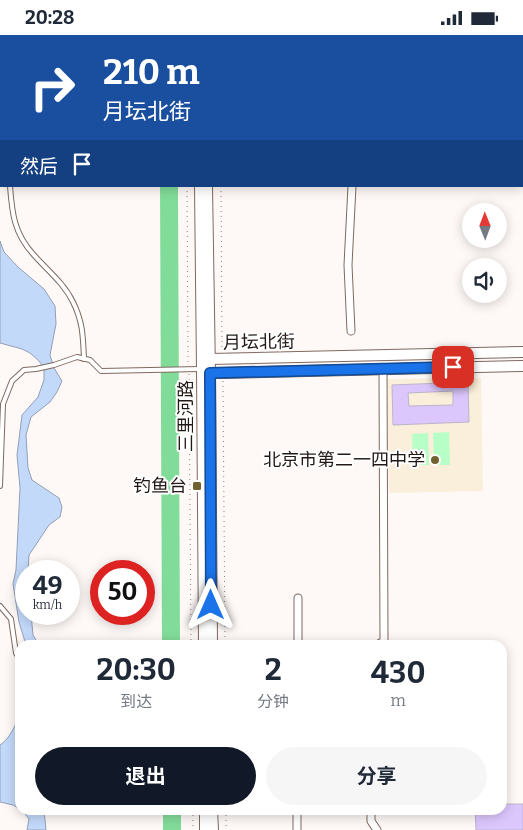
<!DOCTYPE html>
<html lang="zh">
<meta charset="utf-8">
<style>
:root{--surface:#fff;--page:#f6f6f7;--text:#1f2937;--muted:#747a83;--accent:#111827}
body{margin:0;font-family:Bitter,"Noto Sans SC",serif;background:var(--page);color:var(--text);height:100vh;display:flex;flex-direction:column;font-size:19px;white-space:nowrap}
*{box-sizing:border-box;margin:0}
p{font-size:16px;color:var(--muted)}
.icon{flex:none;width:28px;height:28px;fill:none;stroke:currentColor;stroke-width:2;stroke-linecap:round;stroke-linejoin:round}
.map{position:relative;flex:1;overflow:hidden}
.sheet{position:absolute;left:15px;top:605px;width:492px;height:175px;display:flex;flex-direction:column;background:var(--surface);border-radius:15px;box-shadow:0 2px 12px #0003}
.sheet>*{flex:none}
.guide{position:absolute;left:0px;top:0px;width:524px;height:152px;box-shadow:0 2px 12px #0003;background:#1a4fa0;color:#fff;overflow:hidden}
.needle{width:32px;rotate:359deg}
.tools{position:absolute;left:462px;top:168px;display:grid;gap:10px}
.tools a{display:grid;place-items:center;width:45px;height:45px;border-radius:50%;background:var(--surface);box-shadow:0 2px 12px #0003;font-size:25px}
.speed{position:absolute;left:15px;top:525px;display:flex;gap:10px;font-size:25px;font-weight:700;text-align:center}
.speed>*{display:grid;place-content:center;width:65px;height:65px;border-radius:50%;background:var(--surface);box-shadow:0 2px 12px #0003;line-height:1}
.speed small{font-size:12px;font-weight:400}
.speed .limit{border:8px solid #d22;background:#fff;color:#111}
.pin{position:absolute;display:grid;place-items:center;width:42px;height:42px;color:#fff;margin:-21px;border-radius:10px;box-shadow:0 2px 8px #0006}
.me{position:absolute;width:55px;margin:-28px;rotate:0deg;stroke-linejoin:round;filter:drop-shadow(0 0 4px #0008)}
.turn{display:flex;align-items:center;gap:18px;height:105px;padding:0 20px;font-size:22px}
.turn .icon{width:65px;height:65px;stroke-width:2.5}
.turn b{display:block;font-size:35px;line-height:42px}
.then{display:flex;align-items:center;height:48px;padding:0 20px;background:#0003;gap:10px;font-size:19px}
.eta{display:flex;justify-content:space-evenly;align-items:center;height:85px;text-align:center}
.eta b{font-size:30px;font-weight:700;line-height:35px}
.action{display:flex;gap:10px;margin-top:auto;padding:10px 20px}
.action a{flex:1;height:58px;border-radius:30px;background:var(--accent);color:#fff;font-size:20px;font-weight:700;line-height:58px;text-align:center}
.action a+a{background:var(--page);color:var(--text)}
.status{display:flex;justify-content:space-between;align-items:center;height:35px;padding:0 25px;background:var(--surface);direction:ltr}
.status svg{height:14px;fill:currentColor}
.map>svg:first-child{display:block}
.education{fill:#f9efda}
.green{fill:#b7ffc7}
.forest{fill:#82dc99}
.water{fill:#c3d9fa;stroke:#939fb6}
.building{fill:#dcc7fd;stroke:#bcb4ca;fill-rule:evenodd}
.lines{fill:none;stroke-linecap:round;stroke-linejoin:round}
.service-casing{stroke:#7f6960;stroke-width:6}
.minor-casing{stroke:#7f6960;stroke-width:9}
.secondary-casing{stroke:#7f6960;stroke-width:12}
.path{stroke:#88817e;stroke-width:1;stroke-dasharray:1 4;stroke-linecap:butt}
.service{stroke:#fff;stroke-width:4}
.minor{stroke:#fff;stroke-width:7}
.secondary{stroke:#fff;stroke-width:10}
.route-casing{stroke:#114b97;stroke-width:12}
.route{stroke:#1a73e8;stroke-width:9}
.poi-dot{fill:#736230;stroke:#fff;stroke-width:2}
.labels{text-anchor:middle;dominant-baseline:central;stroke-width:4;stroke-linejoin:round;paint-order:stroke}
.street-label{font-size:18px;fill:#221916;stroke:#fff}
.poi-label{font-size:18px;fill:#221916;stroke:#fff;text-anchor:end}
</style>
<div class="status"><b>20:28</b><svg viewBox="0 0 49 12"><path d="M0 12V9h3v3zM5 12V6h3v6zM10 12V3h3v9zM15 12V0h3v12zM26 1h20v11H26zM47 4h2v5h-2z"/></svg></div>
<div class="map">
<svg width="523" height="795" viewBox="0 0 523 795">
<rect width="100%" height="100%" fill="#fef9f7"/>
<!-- education -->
<polygon class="education" points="481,343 483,456 389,458 387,344"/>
<!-- green -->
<g class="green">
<polygon points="449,397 450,430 434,430 433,398"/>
<polygon points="428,398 429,430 413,430 412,399"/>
</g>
<!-- forest -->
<g class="forest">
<polygon points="160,151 178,151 180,610 162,610"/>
<rect x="163" y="775" width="18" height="20"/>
</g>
<!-- water -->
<g class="water">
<polygon points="0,206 4,217 18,232 44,254 55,271 56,289 50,320 54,333 62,346 57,357 50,367 31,382 26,400 28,433 32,445 59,463 62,472 60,482 49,490 29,520 28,536 26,536 26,579 31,579 33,600 39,610 26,610 19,587 13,549 16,535 20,453 17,420 22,380 38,362 44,345 44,333 39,326 30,318 22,314 0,308"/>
<path d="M20 678V701L17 709 20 718V774L13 770 0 767V710C10 704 16 689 20 678Z"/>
<polygon points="22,775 44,775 46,795 27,795 29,784"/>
</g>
<!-- building -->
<g class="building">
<path d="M468 347 469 387 393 390 392 350ZM453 356V370L409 371 408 358Z"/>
<polygon points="502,769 523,769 523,795 476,795 475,775 502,775"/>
</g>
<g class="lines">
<defs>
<g id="service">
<polyline points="0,127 1,128"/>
<path d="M10 151C12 178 14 198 33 219 47 235 64 248 73 267 83 287 83 302 84 324"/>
<polyline points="0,451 3,369 12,346 24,335 36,334 54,330 77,322 90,325 101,336 200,334"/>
<polyline points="0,571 11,584 16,618 20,625"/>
</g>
<g id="minor">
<polyline points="351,0 351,1"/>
<polyline points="351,296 348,230 352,151"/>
<polyline points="298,610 298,563"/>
<polyline points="377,610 384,606 383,334"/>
<polyline points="297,775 297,795"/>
<polyline points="371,775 371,786 377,795"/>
</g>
<g id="secondary">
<polyline points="198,0 198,1"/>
<polyline points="206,0 206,1"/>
<polyline points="200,151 202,334 204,610"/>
<polyline points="207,151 210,338 212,610"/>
<polyline points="210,324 523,317"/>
<polyline points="205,336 210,338 223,338 523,331"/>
<polyline points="205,775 205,795"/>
<polyline points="212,775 213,795"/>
</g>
</defs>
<!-- service casing -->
<use href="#service" class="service-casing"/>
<!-- minor casing -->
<use href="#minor" class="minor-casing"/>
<!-- secondary casing -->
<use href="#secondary" class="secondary-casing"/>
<!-- path -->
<g class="path">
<polyline points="186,0 186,1"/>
<polyline points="219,0 220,1"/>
<polyline points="187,151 188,328"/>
<polyline points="221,151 222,314"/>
<polyline points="189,339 191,610"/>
<polyline points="223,346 225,610"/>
<polyline points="193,775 193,795"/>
<polyline points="226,775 226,795"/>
</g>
<!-- service -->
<use href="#service" class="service"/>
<!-- minor -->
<use href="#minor" class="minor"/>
<!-- secondary -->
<use href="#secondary" class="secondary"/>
</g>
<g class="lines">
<defs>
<polyline id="route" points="211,570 210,338 453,332"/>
</defs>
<!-- route casing -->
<use href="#route" class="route-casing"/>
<!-- route -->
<use href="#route" class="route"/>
</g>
<!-- markers -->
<g class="poi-dot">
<circle cx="435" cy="425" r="5"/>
<rect x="192" y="446" width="10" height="10" rx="2.5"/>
</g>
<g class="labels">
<!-- street labels -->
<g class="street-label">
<text transform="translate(259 307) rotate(-1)">月坛北街</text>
<text transform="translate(186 381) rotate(-90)">三里河路</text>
</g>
<!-- poi labels -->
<g class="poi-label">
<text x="425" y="425">北京市第二一四中学</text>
<text x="187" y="451">钓鱼台</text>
</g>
</g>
</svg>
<div class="tools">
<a><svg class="needle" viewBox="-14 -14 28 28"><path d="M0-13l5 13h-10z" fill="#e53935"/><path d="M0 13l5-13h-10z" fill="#747a83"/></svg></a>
<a><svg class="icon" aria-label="sound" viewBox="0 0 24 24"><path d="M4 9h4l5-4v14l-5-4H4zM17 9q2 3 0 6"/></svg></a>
</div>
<div class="speed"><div>49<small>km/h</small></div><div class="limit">50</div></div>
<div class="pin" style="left:453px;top:332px;background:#d93025"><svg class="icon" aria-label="arrive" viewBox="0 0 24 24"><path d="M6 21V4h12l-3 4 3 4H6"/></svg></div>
<svg class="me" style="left:211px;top:570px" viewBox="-20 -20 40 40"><path d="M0-17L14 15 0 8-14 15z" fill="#1a73e8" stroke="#fff" stroke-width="4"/></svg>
<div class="guide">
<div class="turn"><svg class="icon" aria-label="right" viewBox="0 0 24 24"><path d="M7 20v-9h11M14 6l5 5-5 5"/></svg><div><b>210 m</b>月坛北街</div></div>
<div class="then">然后<svg class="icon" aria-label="arrive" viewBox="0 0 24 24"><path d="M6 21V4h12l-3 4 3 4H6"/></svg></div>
</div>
<section class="sheet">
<div class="eta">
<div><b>20:30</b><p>到达</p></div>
<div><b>2</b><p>分钟</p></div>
<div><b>430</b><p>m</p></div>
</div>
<div class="action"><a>退出</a><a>分享</a></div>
</section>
</div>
